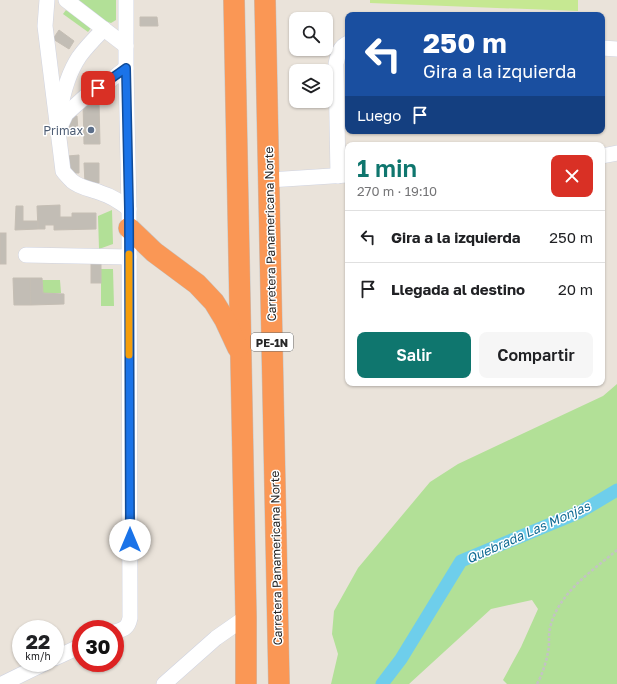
<!DOCTYPE html>
<html lang="es">
<meta charset="utf-8">
<style>
:root{--surface:#fff;--page:#f6f6f6;--text:#202124;--muted:#757577;--line:#e0e0e0;--accent:#0f766e}
body{margin:0;font-family:"Golos Text",sans-serif;background:var(--page);color:var(--text);height:100vh;display:flex;flex-direction:column;font-size:15px;white-space:nowrap}
*{box-sizing:border-box;margin:0}
p{font-size:13px;color:var(--muted)}
.icon{flex:none;width:22px;height:22px;fill:none;stroke:currentColor;stroke-width:2;stroke-linecap:round;stroke-linejoin:round}
.map{position:relative;flex:1;overflow:hidden}
.drawer{position:absolute;left:345px;top:142px;width:260px;height:244px;display:flex;flex-direction:column;background:var(--surface);border-radius:8px;box-shadow:0 1px 3px #0004}
.drawer>*{flex:none}
.top-card{position:absolute;left:345px;top:12px;width:260px;height:122px;border-radius:8px;box-shadow:0 1px 3px #0004;background:#1a4fa0;color:#fff;overflow:hidden}
.buttons{position:absolute;left:289px;top:12px;display:grid;gap:8px}
.buttons a{display:grid;place-items:center;width:44px;height:44px;border-radius:8px;background:var(--surface);box-shadow:0 1px 3px #0004;font-size:20px}
.speed{position:absolute;left:12px;top:620px;display:flex;gap:8px;font-size:20px;font-weight:700;text-align:center}
.speed>*{display:grid;place-content:center;width:52px;height:52px;border-radius:50%;background:var(--surface);box-shadow:0 1px 3px #0004;line-height:1}
.speed small{font-size:10px;font-weight:400}
.speed .limit{border:6px solid #d22;background:#fff;color:#111}
.pin{position:absolute;display:grid;place-items:center;width:34px;height:34px;color:#fff;margin:-17px;border-radius:8px;box-shadow:0 2px 6px #0006}
.me{position:absolute;width:44px;margin:-22px;rotate:0deg;stroke-linejoin:round;filter:drop-shadow(0 0 3px #0008)}
.turn{display:flex;align-items:center;gap:14px;height:84px;padding:0 12px;font-size:18px}
.turn .icon{width:52px;height:52px;stroke-width:2.5}
.turn b{display:block;font-size:28px;line-height:34px}
.then{display:flex;align-items:center;height:38px;padding:0 12px;background:#0003;gap:8px;font-size:15px}
.round{display:grid;place-items:center;flex:none;width:42px;height:42px;border-radius:8px;background:var(--page)}
.overview{display:flex;align-items:center;justify-content:space-between;height:68px;padding:0 12px}
h1{font-size:24px;font-weight:600;line-height:30px;color:var(--accent)}
.action{display:flex;gap:8px;margin-top:auto;padding:8px 12px}
.action a{flex:1;height:46px;border-radius:8px;background:var(--accent);color:#fff;font-size:16px;font-weight:600;line-height:46px;text-align:center}
.action a+a{background:var(--page);color:var(--text)}
ul{padding:0;list-style:none}
li{display:flex;align-items:center;gap:12px;height:52px;padding:0 12px;border-top:1px solid var(--line)}
li div{flex:1}
li b{display:block;font-size:15px}
li em{font-style:normal}
.map>svg:first-child{display:block}
.green{fill:#b2e097}
.pitch{fill:#c6e892}
.lines{fill:none;stroke-linecap:round;stroke-linejoin:round}
.canal{stroke:#6eceeb;stroke-width:13}
.building{fill:#c2bdb5;stroke:#c5beb4}
.minor-casing{stroke:#cfd3e1;stroke-width:16}
.highway-casing{stroke:#c3c3c3;stroke-width:22}
.path{stroke:#c3c3c3;stroke-width:2.5;stroke-dasharray:3 2;stroke-linecap:butt}
.minor{stroke:#fff;stroke-width:15}
.highway{stroke:#fa9755;stroke-width:21}
.route-casing{stroke:#114b97;stroke-width:10}
.route{stroke:#1a73e8;stroke-width:7}
.slow{stroke:#f59e0b;stroke-width:7}
.service-dot{fill:#5c6f8a;stroke:#fff;stroke-width:1.5}
.labels{text-anchor:middle;dominant-baseline:central;stroke-width:3;stroke-linejoin:round;paint-order:stroke}
.shield{fill:#fff;stroke:#686868;stroke-width:1}
.shield-label{font-size:11px;font-weight:bold;fill:#282828}
.service-label{font-size:12px;fill:#4e5e75;stroke:#fff;text-anchor:end}
.street-label{font-size:12px;fill:#282828;stroke:#fff}
.water-label{font-size:13px;font-style:italic;fill:#106b94;stroke:#fff}
</style>
<div class="map">
<svg width="617" height="684" viewBox="0 0 617 684">
<rect width="100%" height="100%" fill="#eae3da"/>
<!-- green -->
<g class="green">
<polygon points="74,0 116,0 116,20 111,23 105,21"/>
<polygon points="66,10 91,28 88,32 63,14"/>
<polygon points="112,210 113,244 99,249 98,216"/>
<polygon points="101,269 113,269 114,306 101,306"/>
<polygon points="42,280 60,280 61,293 43,293"/>
<polygon points="617,384 617,684 507,684 503,680 521,647 538,609 532,600 491,609 409,684 331,684 338,654 332,634 334,611 358,568 430,482 458,464 603,396"/>
</g>
<!-- pitch -->
<polygon class="pitch" points="370,0 578,0 578,11 370,3"/>
<g class="lines">
<!-- canal -->
<polyline class="canal" points="382,684 401,659 461,561 580,512 617,490"/>
</g>
<!-- building -->
<g class="building">
<polygon points="140,17 157,17 158,26 140,26"/>
<polygon points="59,30 74,41 69,49 53,39"/>
<polygon points="83,102 99,102 100,144 84,144"/>
<polygon points="69,116 77,116 78,131 69,131"/>
<polygon points="79,155 79,173 68,173 68,156"/>
<polygon points="84,163 99,163 99,183 85,183"/>
<polygon points="60,205 60,217 72,217 72,213 96,213 96,229 54,230 54,225 45,225 45,229 38,229 37,206"/>
<polygon points="16,206 23,206 23,221 38,221 38,229 15,230"/>
<rect x="0" y="233" width="6" height="31"/>
<rect x="91" y="263" width="10" height="20"/>
<polygon points="13,278 30,278 31,305 14,305"/>
<polygon points="30,278 42,278 43,293 64,294 64,304 31,305"/>
</g>
<g class="lines">
<defs>
<g id="minor">
<path d="M47 0 45 26 63 171C66 175 69 178 72 181 80 188 92 189 101 193 112 196 120 202 129 209"/>
<polyline points="66,0 126,46"/>
<polyline points="602,48 617,49"/>
<path d="M60 111C63 93 69 72 79 57 86 47 95 38 104 29"/>
<polyline points="61,125 66,114 88,94 108,82 126,68"/>
<polyline points="602,156 617,153"/>
<path d="M338 176 336 64C338 55 339 47 348 43"/>
<polyline points="269,180 347,175"/>
<polyline points="26,255 129,257"/>
<path d="M115 632C124 629 128 628 130 618L129 209 126 68V0"/>
<polyline points="55,658 81,646"/>
<polyline points="2,684 45,663"/>
<polyline points="164,684 216,638 246,617"/>
</g>
<g id="highway">
<polyline points="234,0 246,617 246,684"/>
<polyline points="265,0 279,684"/>
<polyline points="129,228 154,252 197,284 214,302 225,320 238,348"/>
</g>
</defs>
<!-- minor casing -->
<use href="#minor" class="minor-casing"/>
<!-- highway casing -->
<use href="#highway" class="highway-casing"/>
<!-- path -->
<path class="path" d="M537 684C542 675 546 663 548 652 550 644 548 636 550 628 558 593 591 572 617 550"/>
<!-- minor -->
<use href="#minor" class="minor"/>
<!-- highway -->
<use href="#highway" class="highway"/>
</g>
<g class="lines">
<defs>
<polyline id="route" points="98,88 126,68 129,209 130,540"/>
</defs>
<!-- route casing -->
<use href="#route" class="route-casing"/>
<!-- route -->
<use href="#route" class="route"/>
<!-- slow -->
<polyline class="slow" points="129,254 129,355"/>
</g>
<!-- markers -->
<circle class="service-dot" cx="91" cy="130" r="4"/>
<g class="labels">
<!-- shield labels -->
<rect class="shield" x="251" y="333" width="42" height="18" rx="3"/>
<g class="shield-label">
<text x="272" y="342">PE-1N</text>
</g>
<!-- service labels -->
<g class="service-label">
<text x="83" y="130">Primax</text>
</g>
<!-- street labels -->
<g class="street-label">
<text transform="translate(270 234) rotate(-91)">Carretera Panamericana Norte</text>
<text transform="translate(276 558) rotate(-91)">Carretera Panamericana Norte</text>
</g>
<!-- water labels -->
<g class="water-label">
<text transform="translate(528 532) rotate(-24)">Quebrada Las Monjas</text>
</g>
</g>
</svg>
<div class="buttons">
<a><svg class="icon" aria-label="search" viewBox="0 0 24 24"><circle cx="10" cy="10" r="6"/><path d="M15 15l6 6"/></svg></a>
<a><svg class="icon" aria-label="layers" viewBox="0 0 24 24"><path d="M12 4l9 5-9 5-9-5zM3 14l9 5 9-5"/></svg></a>
</div>
<div class="speed"><div>22<small>km/h</small></div><div class="limit">30</div></div>
<div class="pin" style="left:98px;top:88px;background:#d93025"><svg class="icon" aria-label="arrive" viewBox="0 0 24 24"><path d="M6 21V4h12l-3 4 3 4H6"/></svg></div>
<svg class="me" style="left:130px;top:540px" viewBox="-20 -20 40 40"><circle r="19" fill="#fff"/><path d="M0-13L10 11 0 6-10 11z" fill="#1a73e8"/></svg>
<div class="top-card">
<div class="turn"><svg class="icon" aria-label="left" viewBox="0 0 24 24"><path d="M17 20v-9H6M10 6l-5 5 5 5"/></svg><div><b>250 m</b>Gira a la izquierda</div></div>
<div class="then">Luego<svg class="icon" aria-label="arrive" viewBox="0 0 24 24"><path d="M6 21V4h12l-3 4 3 4H6"/></svg></div>
</div>
<section class="drawer">
<div class="overview"><div><h1>1 min</h1><p>270 m · 19:10</p></div><a class="round" style="background:#d93025;color:#fff"><svg class="icon" aria-label="close" viewBox="0 0 24 24"><path d="M6 6l12 12M18 6L6 18"/></svg></a></div>
<ul>
<li><svg class="icon" aria-label="left" viewBox="0 0 24 24"><path d="M17 20v-9H6M10 6l-5 5 5 5"/></svg><div><b>Gira a la izquierda</b></div><em>250 m</em></li>
<li><svg class="icon" aria-label="arrive" viewBox="0 0 24 24"><path d="M6 21V4h12l-3 4 3 4H6"/></svg><div><b>Llegada al destino</b></div><em>20 m</em></li>
</ul>
<div class="action"><a>Salir</a><a>Compartir</a></div>
</section>
</div>
